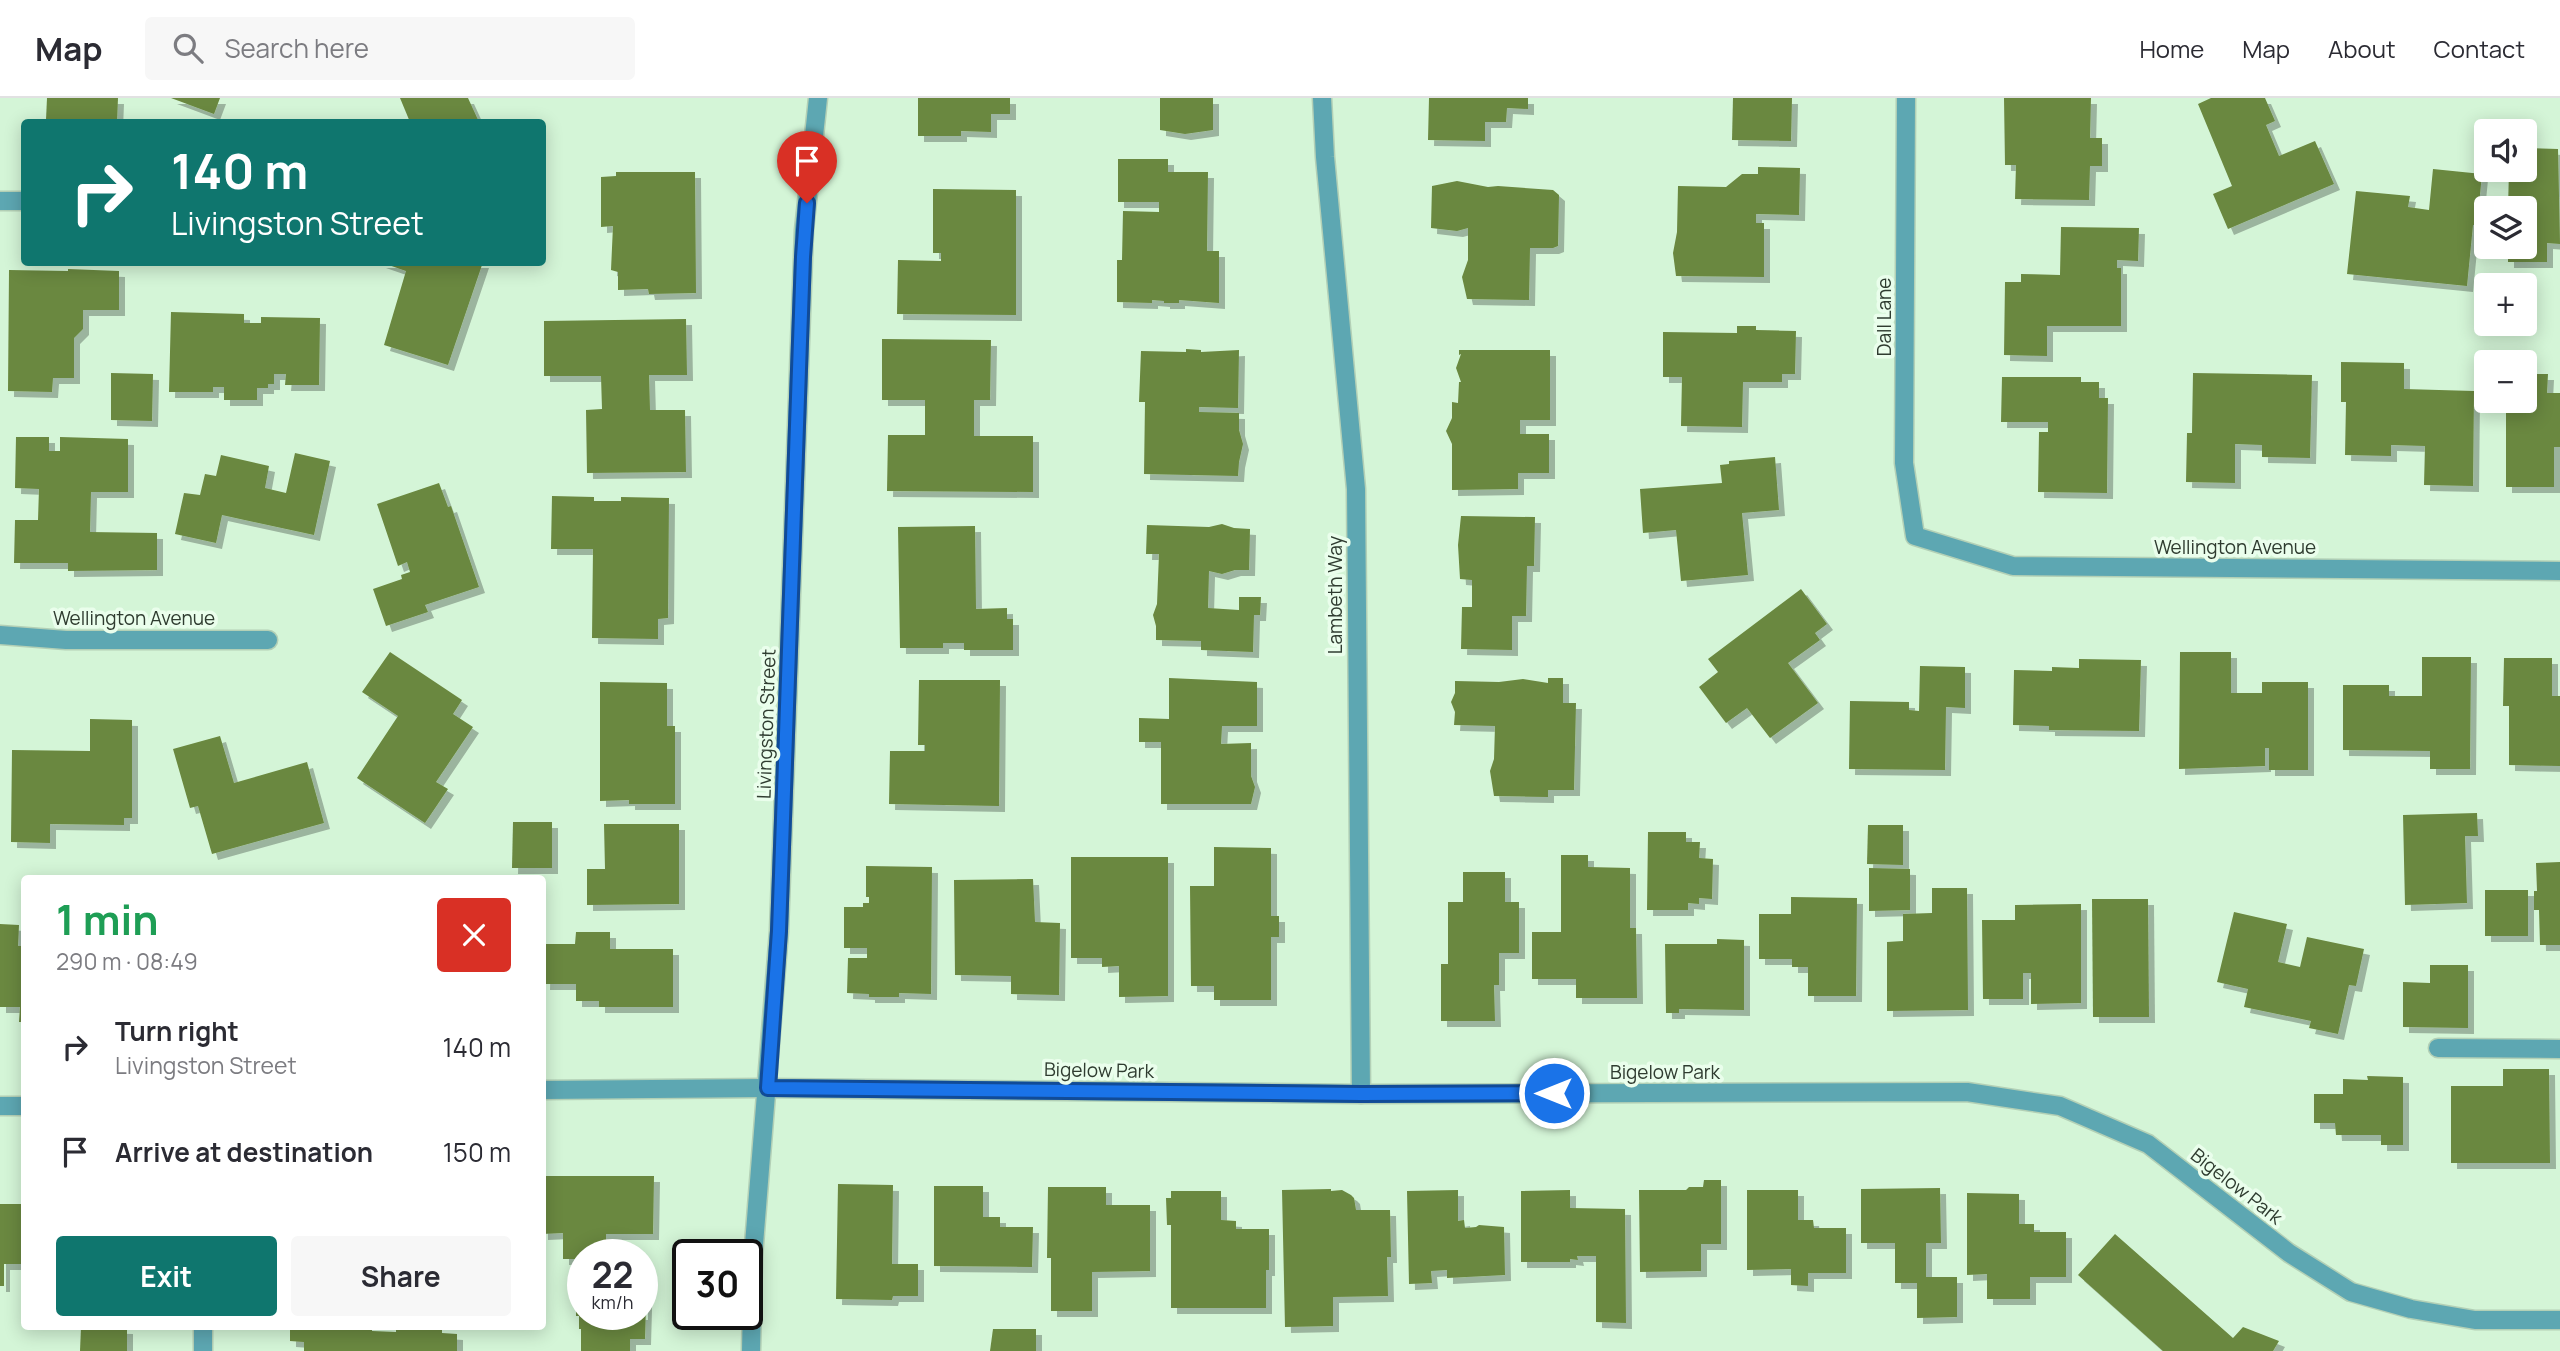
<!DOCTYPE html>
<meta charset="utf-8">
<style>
:root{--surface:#fff;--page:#f7f7f7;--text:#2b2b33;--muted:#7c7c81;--line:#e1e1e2;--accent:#0f766e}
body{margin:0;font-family:Manrope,sans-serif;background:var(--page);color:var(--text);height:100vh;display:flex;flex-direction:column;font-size:26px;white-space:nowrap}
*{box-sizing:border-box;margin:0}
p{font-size:23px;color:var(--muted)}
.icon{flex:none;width:38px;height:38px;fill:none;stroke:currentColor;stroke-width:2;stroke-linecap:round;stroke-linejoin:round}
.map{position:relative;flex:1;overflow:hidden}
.panel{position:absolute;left:21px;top:777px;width:525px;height:455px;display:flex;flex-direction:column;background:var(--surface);border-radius:7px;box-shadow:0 4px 18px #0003}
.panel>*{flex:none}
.top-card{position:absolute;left:21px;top:21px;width:525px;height:147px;border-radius:7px;box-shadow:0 4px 18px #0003;background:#0f766e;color:#fff;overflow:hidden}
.tools{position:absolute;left:2474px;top:21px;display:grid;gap:14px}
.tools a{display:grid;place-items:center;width:63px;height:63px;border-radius:7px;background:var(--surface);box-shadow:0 4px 18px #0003;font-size:35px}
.speed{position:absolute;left:567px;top:1141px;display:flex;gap:14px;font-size:35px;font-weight:700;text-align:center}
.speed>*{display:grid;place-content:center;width:91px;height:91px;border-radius:50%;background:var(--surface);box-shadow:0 4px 18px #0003;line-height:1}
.speed small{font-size:18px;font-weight:400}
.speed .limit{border:4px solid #111;border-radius:10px;background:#fff;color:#111}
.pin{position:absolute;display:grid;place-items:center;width:60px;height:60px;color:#fff;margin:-72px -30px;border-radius:50% 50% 50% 0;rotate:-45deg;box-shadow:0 0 7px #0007}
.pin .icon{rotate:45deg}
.me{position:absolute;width:77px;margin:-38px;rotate:270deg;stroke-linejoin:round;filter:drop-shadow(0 0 5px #0008)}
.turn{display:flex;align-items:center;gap:24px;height:147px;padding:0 35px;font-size:32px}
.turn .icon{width:91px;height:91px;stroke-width:2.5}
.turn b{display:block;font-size:49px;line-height:60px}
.round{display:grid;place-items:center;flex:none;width:74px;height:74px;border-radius:7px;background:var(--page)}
.overview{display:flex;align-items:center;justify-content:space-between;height:119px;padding:0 35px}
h1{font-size:42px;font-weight:700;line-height:52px;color:#1e9e55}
.cta{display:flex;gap:14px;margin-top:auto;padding:14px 35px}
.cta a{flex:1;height:80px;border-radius:7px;background:var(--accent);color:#fff;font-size:28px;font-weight:700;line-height:80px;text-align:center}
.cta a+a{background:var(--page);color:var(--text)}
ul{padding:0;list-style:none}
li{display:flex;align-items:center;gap:21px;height:105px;padding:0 35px}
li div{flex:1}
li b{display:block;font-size:26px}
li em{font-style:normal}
header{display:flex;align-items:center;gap:42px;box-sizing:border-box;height:98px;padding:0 35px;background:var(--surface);border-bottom:2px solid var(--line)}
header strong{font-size:33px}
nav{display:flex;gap:38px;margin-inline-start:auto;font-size:24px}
.search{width:490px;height:63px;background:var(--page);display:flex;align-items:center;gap:18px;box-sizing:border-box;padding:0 24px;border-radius:7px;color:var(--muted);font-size:26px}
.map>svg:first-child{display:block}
.building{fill:#6a883f;filter:url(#shadow)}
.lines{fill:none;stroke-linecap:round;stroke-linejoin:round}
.service-casing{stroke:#b3d0b6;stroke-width:21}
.minor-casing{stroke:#b3d0b6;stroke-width:21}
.service{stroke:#5da7b2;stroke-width:18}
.minor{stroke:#5da7b2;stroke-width:18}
.route-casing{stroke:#114b97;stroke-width:18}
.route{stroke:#1a73e8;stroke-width:12}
.labels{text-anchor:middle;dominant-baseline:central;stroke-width:7;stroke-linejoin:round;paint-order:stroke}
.street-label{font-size:19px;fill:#2f3c30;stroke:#eafeec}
</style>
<header>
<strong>Map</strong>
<div class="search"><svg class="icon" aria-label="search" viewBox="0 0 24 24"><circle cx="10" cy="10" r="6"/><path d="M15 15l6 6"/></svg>Search here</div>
<nav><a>Home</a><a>Map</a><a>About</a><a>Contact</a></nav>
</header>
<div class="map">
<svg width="2560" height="1253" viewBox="0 0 2560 1253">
<defs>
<filter id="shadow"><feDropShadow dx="6" dy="6" stdDeviation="0" flood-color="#0004"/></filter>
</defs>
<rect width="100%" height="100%" fill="#d4f5d7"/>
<!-- building -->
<g class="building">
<polygon points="47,0 118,0 117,24 46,22"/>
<polygon points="171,0 220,0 214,16"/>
<polygon points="400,0 468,0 479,24 410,24"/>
<polygon points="918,0 1010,0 1010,16 991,16 991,34 961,33 961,38 918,38"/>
<polygon points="1160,0 1213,0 1213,32 1185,36 1160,32"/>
<polygon points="1429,0 1528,0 1528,11 1507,10 1506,24 1485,24 1485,43 1428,42"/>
<polygon points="1733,0 1792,0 1791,43 1732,42"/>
<polygon points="2004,0 2091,0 2090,40 2102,40 2102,68 2090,68 2089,102 2015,101 2016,67 2005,67"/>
<polygon points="2211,0 2265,0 2275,23 2266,27 2279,58 2315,43 2334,86 2228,131 2213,96 2232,88 2198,6"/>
<polygon points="2525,50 2558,51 2560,146 2547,145 2547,164 2508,164 2508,149 2525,149 2525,110 2508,110 2509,72 2525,72"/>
<polygon points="1118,61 1168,61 1168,74 1208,74 1207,153 1219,153 1219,205 1179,202 1179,205 1164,205 1164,203 1152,202 1152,205 1117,204 1117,162 1122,162 1123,113 1159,114 1159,104 1118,104"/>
<polygon points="1758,69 1800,70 1799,117 1756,116 1756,125 1764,125 1764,179 1676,178 1673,155 1677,134 1678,88 1726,89 1742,76 1758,76"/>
<polygon points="2433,71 2482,76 2477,127 2473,127 2467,188 2347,176 2356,93 2410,98 2408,109 2429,112"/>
<polygon points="616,74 695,74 696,195 649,196 648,191 618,192 618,174 611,172 613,128 601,129 601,79 616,78"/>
<polygon points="1457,83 1488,89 1498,88 1553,92 1559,97 1558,148 1553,150 1530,150 1529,202 1467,201 1462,179 1468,162 1468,130 1457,133 1431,130 1432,88"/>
<polygon points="933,91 1016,92 1016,217 897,216 898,162 941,163 941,155 933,155"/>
<polygon points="2061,129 2139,130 2138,163 2117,162 2117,170 2121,170 2121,228 2047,228 2047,258 2004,257 2005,184 2021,184 2021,176 2060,177"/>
<polygon points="380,164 483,164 448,267 384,247 406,173"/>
<polygon points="68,171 119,173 119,212 83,212 83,231 74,240 74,280 53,280 52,294 8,293 9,172 68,173"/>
<polygon points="171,214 244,216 244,225 261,225 261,219 320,220 319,287 285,287 286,276 274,276 274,286 268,286 268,290 257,290 257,302 224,302 224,289 213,289 213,294 169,294"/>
<polygon points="686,221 687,277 649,277 650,312 685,312 686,374 587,375 586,312 602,311 601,278 544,278 544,223"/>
<polygon points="1737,228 1756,228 1756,232 1796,233 1795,276 1782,276 1782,284 1743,284 1742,329 1681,328 1682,279 1663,279 1663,234 1737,235"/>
<polygon points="882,241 991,242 990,302 974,302 974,338 1033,338 1033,394 887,393 888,337 925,337 925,302 882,302"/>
<polygon points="1186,251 1201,252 1201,254 1239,252 1238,310 1199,309 1199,314 1239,315 1239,332 1243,346 1239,364 1238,378 1144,376 1145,304 1139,304 1141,253 1186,254"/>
<polygon points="1459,252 1550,252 1550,322 1520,322 1520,336 1549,336 1549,375 1518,375 1518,391 1452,392 1452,346 1446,333 1452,320 1452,304 1458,305 1459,284 1461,284 1456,270 1461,256 1459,257"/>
<polygon points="2341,264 2404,265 2404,291 2474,293 2473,388 2424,387 2425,348 2391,347 2391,358 2345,357 2346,304 2341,304"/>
<polygon points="111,275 153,276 152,323 111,322"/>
<polygon points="2193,275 2312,277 2310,360 2262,359 2262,347 2235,346 2235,385 2186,384 2187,335 2192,335"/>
<polygon points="2525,276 2548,276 2547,295 2560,295 2560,349 2554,349 2554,389 2506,389 2506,303 2525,303"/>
<polygon points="2002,279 2081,279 2081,284 2099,284 2099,300 2108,300 2107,395 2038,394 2039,334 2048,334 2048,324 2001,324"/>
<polygon points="16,339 49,339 49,353 60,353 60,339 128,341 128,394 91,394 90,434 157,435 157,472 68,473 68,465 14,465 15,422 38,422 39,391 15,390"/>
<polygon points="295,355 330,363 314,437 222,417 216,445 175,436 184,395 200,397 205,376 216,378 221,357 269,368 265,390 286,395"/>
<polygon points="1775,359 1779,412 1742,415 1748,477 1681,483 1676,432 1643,435 1640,391 1722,385 1720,367 1729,366 1729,363"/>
<polygon points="439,385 448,409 451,408 479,489 425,507 428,514 386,528 373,491 402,481 401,477 410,474 407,464 398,468 377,406"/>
<polygon points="552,398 594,399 594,403 621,403 621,399 669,400 668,520 658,521 658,541 592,540 593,451 551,451"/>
<polygon points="1461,418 1535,419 1534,468 1527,468 1526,518 1512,518 1512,552 1461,551 1462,509 1472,509 1472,482 1460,481 1458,447"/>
<polygon points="1222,426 1234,430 1250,431 1249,472 1235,472 1222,476 1209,473 1208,510 1239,512 1239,499 1261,499 1260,517 1254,517 1253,554 1201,552 1201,543 1156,542 1156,528 1153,517 1157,506 1159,456 1146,456 1147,427 1209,429"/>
<polygon points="975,428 976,511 1007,510 1007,521 1013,521 1013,552 964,552 964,545 943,545 943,550 900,550 898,429"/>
<polygon points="1801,491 1827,526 1815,535 1820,542 1788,565 1818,605 1770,640 1747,610 1726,625 1699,589 1718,574 1708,561"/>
<polygon points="390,554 462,602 453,616 473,629 436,684 448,691 425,725 357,680 398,618 362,594"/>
<polygon points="2180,554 2231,554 2231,595 2262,595 2262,584 2308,584 2308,672 2269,672 2269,650 2265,650 2265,668 2179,671"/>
<polygon points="2422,559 2471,559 2470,671 2430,671 2430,653 2343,652 2343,587 2389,587 2389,598 2422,598"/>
<polygon points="2504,560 2552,560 2552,598 2560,598 2560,668 2509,667 2509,608 2503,608"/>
<polygon points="2079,561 2141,562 2139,633 2049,632 2049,628 2013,627 2014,572 2052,573 2052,569 2079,570"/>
<polygon points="1920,568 1965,569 1965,610 1946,609 1945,672 1849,671 1850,603 1909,604 1909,612 1919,613"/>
<polygon points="1169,580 1257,584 1257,628 1222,628 1221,646 1251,645 1251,678 1255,689 1251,706 1161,706 1161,644 1139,644 1139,620 1169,621"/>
<polygon points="1548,580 1563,580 1563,605 1576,605 1574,692 1548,692 1548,699 1494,698 1490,673 1494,661 1495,628 1454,627 1455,614 1451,604 1455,595 1455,583 1499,584 1523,581 1548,585"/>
<polygon points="919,582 1000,582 999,708 889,706 890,653 925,653 925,647 918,647"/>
<polygon points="600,584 667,585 667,628 675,628 675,706 629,706 629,702 600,703"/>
<polygon points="90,621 132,622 132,720 124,720 124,727 50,726 50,745 11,744 12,652 90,653"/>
<polygon points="220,638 234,685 307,664 324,725 212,756 198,708 190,710 173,651"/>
<polygon points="2477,715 2478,738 2465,738 2467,805 2405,807 2403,717"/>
<polygon points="513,724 552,724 552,770 512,770"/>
<polygon points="604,726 679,726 679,806 587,807 587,771 605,771"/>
<polygon points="1868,727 1903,727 1903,767 1867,766"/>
<polygon points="1648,734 1686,734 1686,744 1700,744 1699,760 1713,761 1712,801 1699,800 1699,806 1688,805 1688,812 1647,812"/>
<polygon points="1214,749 1271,750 1271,818 1279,818 1279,839 1271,839 1271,902 1214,902 1214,888 1191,888 1190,788 1214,788"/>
<polygon points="1561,757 1588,757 1588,769 1630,770 1630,830 1636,830 1637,900 1576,900 1576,881 1532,881 1532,834 1561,834"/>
<polygon points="1071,759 1168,759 1168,898 1119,899 1119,868 1102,869 1102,860 1071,860"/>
<polygon points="2560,764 2560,847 2540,847 2539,812 2534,812 2534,793 2537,793 2536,765"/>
<polygon points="866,768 932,769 931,896 899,895 899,899 869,899 869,896 847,895 848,860 867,860 867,850 844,850 844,809 863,809 863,805 869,805 869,799 866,799"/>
<polygon points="1869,770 1910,771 1910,812 1869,813"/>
<polygon points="1463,774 1505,774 1505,804 1519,804 1519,855 1499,855 1499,887 1494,887 1495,923 1441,923 1441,866 1448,866 1448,804 1463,804"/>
<polygon points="1033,781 1035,824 1060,825 1059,897 1011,896 1011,878 955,877 954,782"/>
<polygon points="1932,790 1967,790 1968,912 1887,913 1887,844 1903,843 1903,816 1932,815"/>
<rect x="2485" y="792" width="43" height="46"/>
<polygon points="1791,799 1857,800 1856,898 1808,898 1808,869 1792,869 1792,861 1759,861 1759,816 1791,816"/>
<polygon points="2092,801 2148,801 2149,919 2093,919"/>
<polygon points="2081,806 2081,905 2031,906 2031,875 2023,875 2023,901 1983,901 1982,822 2015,822 2015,807"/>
<polygon points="2234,814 2287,826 2278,864 2300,869 2307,839 2364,851 2356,888 2349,887 2338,936 2309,930 2311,923 2244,909 2248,891 2217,884"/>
<polygon points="0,826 19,827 18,848 24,848 24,924 19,924 20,909 0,909"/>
<polygon points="576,834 610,834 610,851 673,851 673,909 599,909 599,903 576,903 576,886 544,886 545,846 575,846"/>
<polygon points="1717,841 1744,842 1744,912 1679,911 1679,915 1666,915 1665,846 1717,846"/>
<polygon points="2430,867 2468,867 2468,930 2403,929 2403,884 2430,885"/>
<polygon points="2503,971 2549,971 2550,1065 2451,1065 2451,988 2503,988"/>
<polygon points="2367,978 2403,979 2403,1047 2381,1047 2381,1037 2336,1037 2335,1025 2314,1025 2314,996 2343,996 2343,981 2368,982"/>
<polygon points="542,1078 654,1078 653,1136 606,1136 606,1157 583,1157 583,1161 563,1161 563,1135 542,1136"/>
<polygon points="1704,1082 1721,1082 1721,1146 1701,1146 1701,1173 1640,1174 1639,1092 1686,1092 1689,1089 1703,1089"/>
<polygon points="838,1086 893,1087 892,1166 918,1166 918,1198 893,1198 892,1202 836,1201"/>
<polygon points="934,1088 983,1088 983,1119 1000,1119 1000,1129 1033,1129 1032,1169 934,1168"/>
<polygon points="1048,1089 1106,1089 1106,1107 1150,1107 1150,1173 1092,1174 1092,1213 1051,1213 1051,1160 1047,1160"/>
<polygon points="1940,1090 1941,1145 1926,1145 1926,1179 1957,1179 1957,1219 1917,1220 1917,1185 1895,1185 1895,1145 1861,1145 1861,1091"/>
<polygon points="1331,1091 1331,1093 1342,1092 1351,1097 1354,1100 1356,1112 1390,1112 1391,1159 1387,1159 1388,1198 1333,1199 1333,1228 1285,1229 1282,1092"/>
<polygon points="1458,1092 1458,1123 1464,1122 1465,1130 1476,1129 1479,1127 1504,1129 1505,1177 1447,1180 1447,1172 1431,1173 1432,1185 1409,1186 1407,1093"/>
<polygon points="1570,1092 1570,1110 1625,1111 1626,1225 1596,1224 1596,1158 1577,1158 1578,1162 1570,1161 1570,1164 1521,1164 1521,1093"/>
<polygon points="1747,1092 1798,1092 1798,1122 1813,1122 1814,1130 1846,1130 1846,1175 1808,1175 1808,1188 1791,1187 1791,1171 1747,1172"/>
<polygon points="1171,1093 1221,1093 1221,1122 1236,1123 1236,1131 1269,1131 1269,1172 1266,1172 1266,1210 1171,1210 1171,1127 1167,1127 1166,1100 1171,1100"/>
<polygon points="1967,1095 2019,1096 2019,1126 2034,1126 2034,1134 2066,1134 2066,1179 2030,1179 2030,1201 1987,1201 1987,1176 1967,1177"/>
<polygon points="0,1106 24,1106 24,1166 4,1166 4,1188 0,1188"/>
<polygon points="2115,1136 2233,1240 2243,1229 2279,1243 2273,1253 2163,1253 2078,1177"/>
<polygon points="576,1170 583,1170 583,1216 642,1216 642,1170 647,1171 645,1241 630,1241 630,1253 581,1253 581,1231 579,1231 579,1218 576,1218"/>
<polygon points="290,1228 372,1228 372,1233 396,1234 396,1230 442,1231 442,1235 457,1236 457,1253 304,1253 304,1244 290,1243"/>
<polygon points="81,1229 127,1230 127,1253 80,1253"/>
<polygon points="993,1231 1036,1231 1036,1253 990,1253"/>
</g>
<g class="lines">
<defs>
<polyline id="service" points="2438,950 2560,951"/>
<g id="minor">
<polyline points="1322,0 1325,59 1356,391 1361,996"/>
<polyline points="1906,0 1904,365 1915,438 2013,468 2560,473"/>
<polyline points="0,103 24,103"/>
<polyline points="0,537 66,542 268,542"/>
<polyline points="542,992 768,990 1361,996 1967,994 2060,1008 2148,1046 2289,1155 2351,1194 2411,1211 2475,1222 2560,1222"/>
<polyline points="0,1008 24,1008"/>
<polyline points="203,1253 203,1228"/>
<polyline points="751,1253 753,1159 779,833 804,132 818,0"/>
</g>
</defs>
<!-- service casing -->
<use href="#service" class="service-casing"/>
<!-- minor casing -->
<use href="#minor" class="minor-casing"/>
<!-- service -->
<use href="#service" class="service"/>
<!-- minor -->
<use href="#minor" class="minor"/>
</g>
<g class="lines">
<defs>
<polyline id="route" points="807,105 803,159 779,833 768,990 1361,996 1554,995"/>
</defs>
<!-- route casing -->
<use href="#route" class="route-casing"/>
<!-- route -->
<use href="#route" class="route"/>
</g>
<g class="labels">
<!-- street labels -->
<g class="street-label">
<text transform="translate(1884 219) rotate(-90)">Dall Lane</text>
<text x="2235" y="449">Wellington Avenue</text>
<text transform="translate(1335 497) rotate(-90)">Lambeth Way</text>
<text x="134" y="520">Wellington Avenue</text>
<text transform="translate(766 626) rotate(-88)">Livingston Street</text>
<text transform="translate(1099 972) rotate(1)">Bigelow Park</text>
<text x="1665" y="974">Bigelow Park</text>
<text transform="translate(2237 1088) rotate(38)">Bigelow Park</text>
</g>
</g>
</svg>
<div class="tools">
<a><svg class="icon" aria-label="sound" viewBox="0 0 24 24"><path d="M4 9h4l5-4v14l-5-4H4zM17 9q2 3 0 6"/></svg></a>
<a><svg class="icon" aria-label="layers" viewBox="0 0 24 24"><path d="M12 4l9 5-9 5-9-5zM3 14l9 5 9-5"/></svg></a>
<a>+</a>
<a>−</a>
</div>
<div class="speed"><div>22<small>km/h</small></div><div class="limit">30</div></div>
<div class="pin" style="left:807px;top:105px;background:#d93025"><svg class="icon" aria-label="arrive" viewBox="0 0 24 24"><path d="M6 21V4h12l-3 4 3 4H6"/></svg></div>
<svg class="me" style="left:1554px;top:995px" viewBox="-20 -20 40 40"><circle r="17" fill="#1a73e8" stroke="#fff" stroke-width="3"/><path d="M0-11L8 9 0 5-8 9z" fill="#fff"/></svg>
<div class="top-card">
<div class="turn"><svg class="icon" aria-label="right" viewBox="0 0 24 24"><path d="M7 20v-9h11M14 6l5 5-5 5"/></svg><div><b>140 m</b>Livingston Street</div></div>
</div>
<section class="panel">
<div class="overview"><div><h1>1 min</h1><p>290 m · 08:49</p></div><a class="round" style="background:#d93025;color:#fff"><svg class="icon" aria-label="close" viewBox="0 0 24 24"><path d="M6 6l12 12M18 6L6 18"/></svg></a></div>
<ul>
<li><svg class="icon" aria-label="right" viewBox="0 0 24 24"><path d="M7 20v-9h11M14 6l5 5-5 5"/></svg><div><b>Turn right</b><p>Livingston Street</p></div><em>140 m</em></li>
<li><svg class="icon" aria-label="arrive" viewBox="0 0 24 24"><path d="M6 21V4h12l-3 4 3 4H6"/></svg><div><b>Arrive at destination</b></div><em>150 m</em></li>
</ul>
<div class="cta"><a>Exit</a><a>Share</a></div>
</section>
</div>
